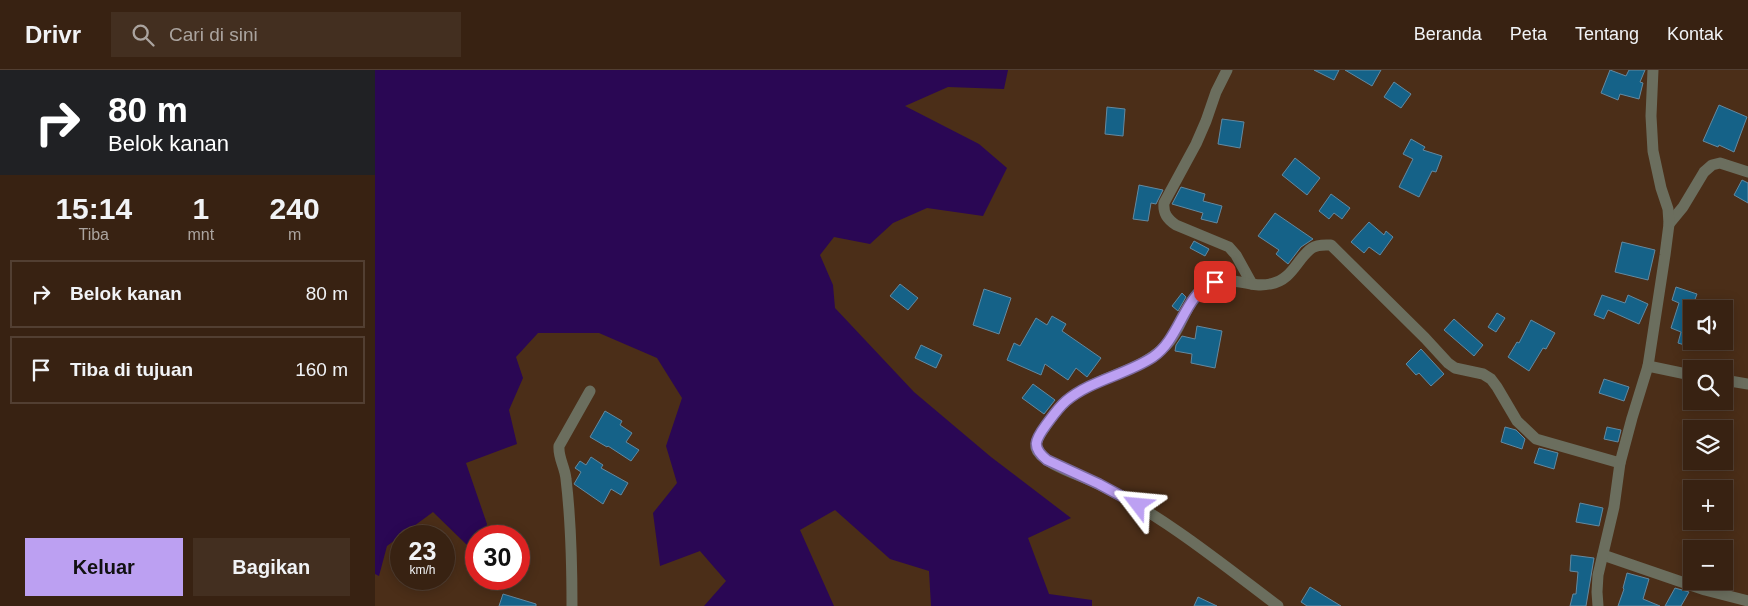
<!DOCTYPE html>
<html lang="id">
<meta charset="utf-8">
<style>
:root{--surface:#382212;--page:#432f20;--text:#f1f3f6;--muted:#aba49f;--line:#523f32;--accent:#bca0f2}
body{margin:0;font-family:Arial,sans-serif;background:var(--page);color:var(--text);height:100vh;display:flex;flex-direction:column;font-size:19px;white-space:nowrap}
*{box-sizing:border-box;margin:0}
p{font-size:16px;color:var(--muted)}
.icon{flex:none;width:28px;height:28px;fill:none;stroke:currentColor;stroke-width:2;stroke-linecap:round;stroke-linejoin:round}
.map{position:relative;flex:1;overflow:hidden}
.drawer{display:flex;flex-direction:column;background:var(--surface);width:375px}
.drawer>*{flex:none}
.top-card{background:#202124;color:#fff;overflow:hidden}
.buttons{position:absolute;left:1308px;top:230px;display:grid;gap:10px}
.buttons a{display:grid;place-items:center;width:50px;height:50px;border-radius:0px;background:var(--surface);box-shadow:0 2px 12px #0003,0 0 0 1px var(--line);font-size:25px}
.speed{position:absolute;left:15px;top:455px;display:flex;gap:10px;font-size:25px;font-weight:700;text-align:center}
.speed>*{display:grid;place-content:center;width:65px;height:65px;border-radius:50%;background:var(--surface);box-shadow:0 2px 12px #0003,0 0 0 1px var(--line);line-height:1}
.speed small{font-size:12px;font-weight:400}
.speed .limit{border:8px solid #d22;background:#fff;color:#111}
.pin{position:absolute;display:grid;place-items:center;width:42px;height:42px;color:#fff;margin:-21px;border-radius:10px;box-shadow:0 2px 8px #0006}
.me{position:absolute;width:55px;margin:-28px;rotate:299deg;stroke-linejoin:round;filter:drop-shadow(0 0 4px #0008)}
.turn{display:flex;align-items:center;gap:18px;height:105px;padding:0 25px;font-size:22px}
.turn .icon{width:65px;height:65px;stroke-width:2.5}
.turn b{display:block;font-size:35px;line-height:42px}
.eta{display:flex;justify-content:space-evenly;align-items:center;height:85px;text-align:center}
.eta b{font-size:30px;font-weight:600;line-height:35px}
.action{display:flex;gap:10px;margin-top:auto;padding:10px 25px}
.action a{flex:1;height:58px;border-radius:0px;background:var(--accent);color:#111;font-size:20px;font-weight:600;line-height:58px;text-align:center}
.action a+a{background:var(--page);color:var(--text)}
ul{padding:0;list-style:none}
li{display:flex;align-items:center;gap:15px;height:68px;margin:0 10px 8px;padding:0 15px;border:2px solid var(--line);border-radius:0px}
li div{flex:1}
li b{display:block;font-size:19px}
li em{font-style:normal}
header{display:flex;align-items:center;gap:30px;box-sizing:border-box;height:70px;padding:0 25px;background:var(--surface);border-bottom:1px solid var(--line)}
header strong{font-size:24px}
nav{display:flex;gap:28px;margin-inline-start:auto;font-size:18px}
.search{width:350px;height:45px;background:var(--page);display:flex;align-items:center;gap:12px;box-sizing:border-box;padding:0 18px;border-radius:0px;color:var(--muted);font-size:19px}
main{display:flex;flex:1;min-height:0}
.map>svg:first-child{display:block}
.water{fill:#2a0754}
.building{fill:#156288;stroke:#6389a0}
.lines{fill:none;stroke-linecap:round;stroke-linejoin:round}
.minor{stroke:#6b6e5e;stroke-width:11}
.route-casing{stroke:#7a689d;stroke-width:12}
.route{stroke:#bca0f2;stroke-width:9}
</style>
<header>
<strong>Drivr</strong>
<div class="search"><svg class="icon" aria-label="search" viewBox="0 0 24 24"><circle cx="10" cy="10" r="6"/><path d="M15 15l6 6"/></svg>Cari di sini</div>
<nav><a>Beranda</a><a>Peta</a><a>Tentang</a><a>Kontak</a></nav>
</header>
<main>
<section class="drawer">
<div class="top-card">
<div class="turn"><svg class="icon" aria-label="right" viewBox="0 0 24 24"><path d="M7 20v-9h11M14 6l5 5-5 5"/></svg><div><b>80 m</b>Belok kanan</div></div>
</div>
<div class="eta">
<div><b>15:14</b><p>Tiba</p></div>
<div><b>1</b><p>mnt</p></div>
<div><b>240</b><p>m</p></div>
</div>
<ul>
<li><svg class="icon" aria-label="right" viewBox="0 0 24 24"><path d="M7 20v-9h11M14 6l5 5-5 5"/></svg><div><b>Belok kanan</b></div><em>80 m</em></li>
<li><svg class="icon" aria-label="arrive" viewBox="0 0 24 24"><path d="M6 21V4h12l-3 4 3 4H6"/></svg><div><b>Tiba di tujuan</b></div><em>160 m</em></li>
</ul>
<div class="action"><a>Keluar</a><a>Bagikan</a></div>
</section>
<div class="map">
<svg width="1373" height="536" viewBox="0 0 1373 536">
<rect width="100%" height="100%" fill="#4b2e18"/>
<!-- water -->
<polygon class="water" points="0,0 633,0 629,19 573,17 530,36 604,74 632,98 608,146 552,138 518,153 495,174 459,167 445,185 458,215 460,238 539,322 616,387 696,448 653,468 674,524 717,530 717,536 556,536 554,501 515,489 460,440 425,460 459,536 329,536 351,511 325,481 285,496 278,443 302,413 291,376 307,328 282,288 224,263 163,263 141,287 148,308 134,340 142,374 91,393 112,454 108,466 101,466 101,472 93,476 58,442 12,476 4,506 0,504"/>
<!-- building -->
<g class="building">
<polygon points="939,0 964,0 959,10"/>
<polygon points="970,0 1006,0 997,16"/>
<polygon points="1235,0 1251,6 1254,0 1270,0 1265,12 1268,13 1264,29 1245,24 1243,30 1226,23"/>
<polygon points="1019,12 1036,24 1026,38 1009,27"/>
<polygon points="1344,35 1372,47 1359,82 1344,75 1343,77 1328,71"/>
<polygon points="732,37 750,39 748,66 730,64"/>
<polygon points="847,49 869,52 865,78 843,74"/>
<polygon points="1036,69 1050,77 1048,80 1067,86 1061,102 1057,101 1044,127 1024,117 1038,89 1028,84"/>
<polygon points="920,88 945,108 932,125 907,105"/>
<polygon points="1367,110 1373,113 1373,133 1359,125"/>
<polygon points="764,115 788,120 781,134 776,133 773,151 758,149"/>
<polygon points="806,117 830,124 828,131 847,136 842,153 826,149 828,143 797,134"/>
<polygon points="956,124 975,138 967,149 959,143 954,149 944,141"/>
<polygon points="900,143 938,169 926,177 913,194 901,184 904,180 883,166"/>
<polygon points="994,152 1009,165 1011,161 1018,167 1005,185 994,177 989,183 976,172"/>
<polygon points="819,171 834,179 830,186 815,178"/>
<polygon points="1247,172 1280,180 1273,210 1240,202"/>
<polygon points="525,214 543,228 533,240 515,226"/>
<polygon points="1301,217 1322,224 1313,248 1316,249 1316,277 1303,273 1306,262 1296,258 1304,233 1297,230"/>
<polygon points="609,219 636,228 624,264 598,255"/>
<polygon points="807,223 811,227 803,241 797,236"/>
<polygon points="1227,225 1250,233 1253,225 1273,234 1264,254 1233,240 1229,249 1219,245"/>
<polygon points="1122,243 1130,248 1121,262 1113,257"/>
<polygon points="677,246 691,254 687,261 726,288 712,307 701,298 693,310 670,294 666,305 632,290 639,273 645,276 661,248 672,255"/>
<polygon points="1079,249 1108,275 1099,286 1069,260"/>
<polygon points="1156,250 1180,263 1171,279 1168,278 1154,301 1133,287 1142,272 1144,273"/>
<polygon points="822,256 847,261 840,298 816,293 817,284 800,281 801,275 807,266 820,269"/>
<polygon points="546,275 567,285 561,298 540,288"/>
<polygon points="1046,279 1069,304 1056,316 1044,303 1041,305 1031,294"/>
<polygon points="1229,309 1254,317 1249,331 1224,323"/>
<polygon points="658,314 680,330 669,344 647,328"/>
<polygon points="230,341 247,351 245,355 257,363 251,372 264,380 256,391 233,376 232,377 215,367"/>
<polygon points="1130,357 1141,360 1150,369 1147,379 1126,372"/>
<polygon points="1232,357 1246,360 1243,372 1229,369"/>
<polygon points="1164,378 1183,383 1179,399 1159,393"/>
<polygon points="216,387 228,395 226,398 253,413 246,425 236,419 228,434 199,414 206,402 200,398 205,391 211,395"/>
<polygon points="1205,433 1228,438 1224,456 1201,452"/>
<polygon points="1196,485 1219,488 1211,536 1195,536 1198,524 1201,524 1203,502 1195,501"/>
<polygon points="1252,503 1274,509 1268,529 1285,536 1243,536 1249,519 1248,518"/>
<polygon points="935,517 966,536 932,536 926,532"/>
<polygon points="1300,518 1314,522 1306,536 1290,536"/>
<polygon points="128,524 161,534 161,536 124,536"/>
<polygon points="823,527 842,536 819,536"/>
</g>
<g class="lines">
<!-- minor -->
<g class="minor">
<path d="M852 0 841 22 831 51 821 74 789 133C788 143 792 149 801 155L854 177 861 185 877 214"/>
<polyline points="1294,154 1308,137 1329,102 1337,95 1345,93 1373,102"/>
<polyline points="1273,296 1316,305"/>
<polyline points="1349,310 1373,314"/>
<polyline points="1228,485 1330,520 1373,531"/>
<path d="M197 536C197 494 196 451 191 409 190 397 183 388 184 376L215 321"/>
<path d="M903 536C846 493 790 447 725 415 711 407 665 394 661 378 660 371 666 363 670 357 676 348 683 338 691 331 714 312 743 306 769 292 779 286 788 280 795 271 807 256 815 224 832 215 856 203 873 219 895 214 918 210 922 188 937 178 943 174 950 175 956 175L1050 268 1073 293 1080 298 1108 304 1116 309 1122 317 1142 351 1161 369 1245 393"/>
<polyline points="1223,536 1222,522 1223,505 1239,437 1245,393 1257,348 1273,296 1290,185 1294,154 1293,139 1286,118 1278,81 1276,46 1278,0"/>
</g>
</g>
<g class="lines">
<defs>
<path id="route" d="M763 435 724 414 672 390C656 377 660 370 671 355 677 347 683 338 691 331 716 310 751 305 778 287 806 268 809 223 840 212"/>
</defs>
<!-- route casing -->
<use href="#route" class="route-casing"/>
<!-- route -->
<use href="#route" class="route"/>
</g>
</svg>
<div class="buttons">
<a><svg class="icon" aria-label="sound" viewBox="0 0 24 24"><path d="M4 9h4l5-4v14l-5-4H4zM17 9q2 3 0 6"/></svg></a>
<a><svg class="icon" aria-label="search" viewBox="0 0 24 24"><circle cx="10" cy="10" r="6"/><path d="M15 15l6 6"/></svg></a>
<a><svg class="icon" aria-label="layers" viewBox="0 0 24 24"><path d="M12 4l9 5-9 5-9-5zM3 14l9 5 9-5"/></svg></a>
<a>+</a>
<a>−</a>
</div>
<div class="speed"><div>23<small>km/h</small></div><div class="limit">30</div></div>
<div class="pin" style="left:840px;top:212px;background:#d93025"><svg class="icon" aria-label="arrive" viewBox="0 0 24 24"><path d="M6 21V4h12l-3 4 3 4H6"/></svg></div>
<svg class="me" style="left:763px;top:435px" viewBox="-20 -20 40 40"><path d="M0-17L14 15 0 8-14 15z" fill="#bca0f2" stroke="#fff" stroke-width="4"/></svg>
</div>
</main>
